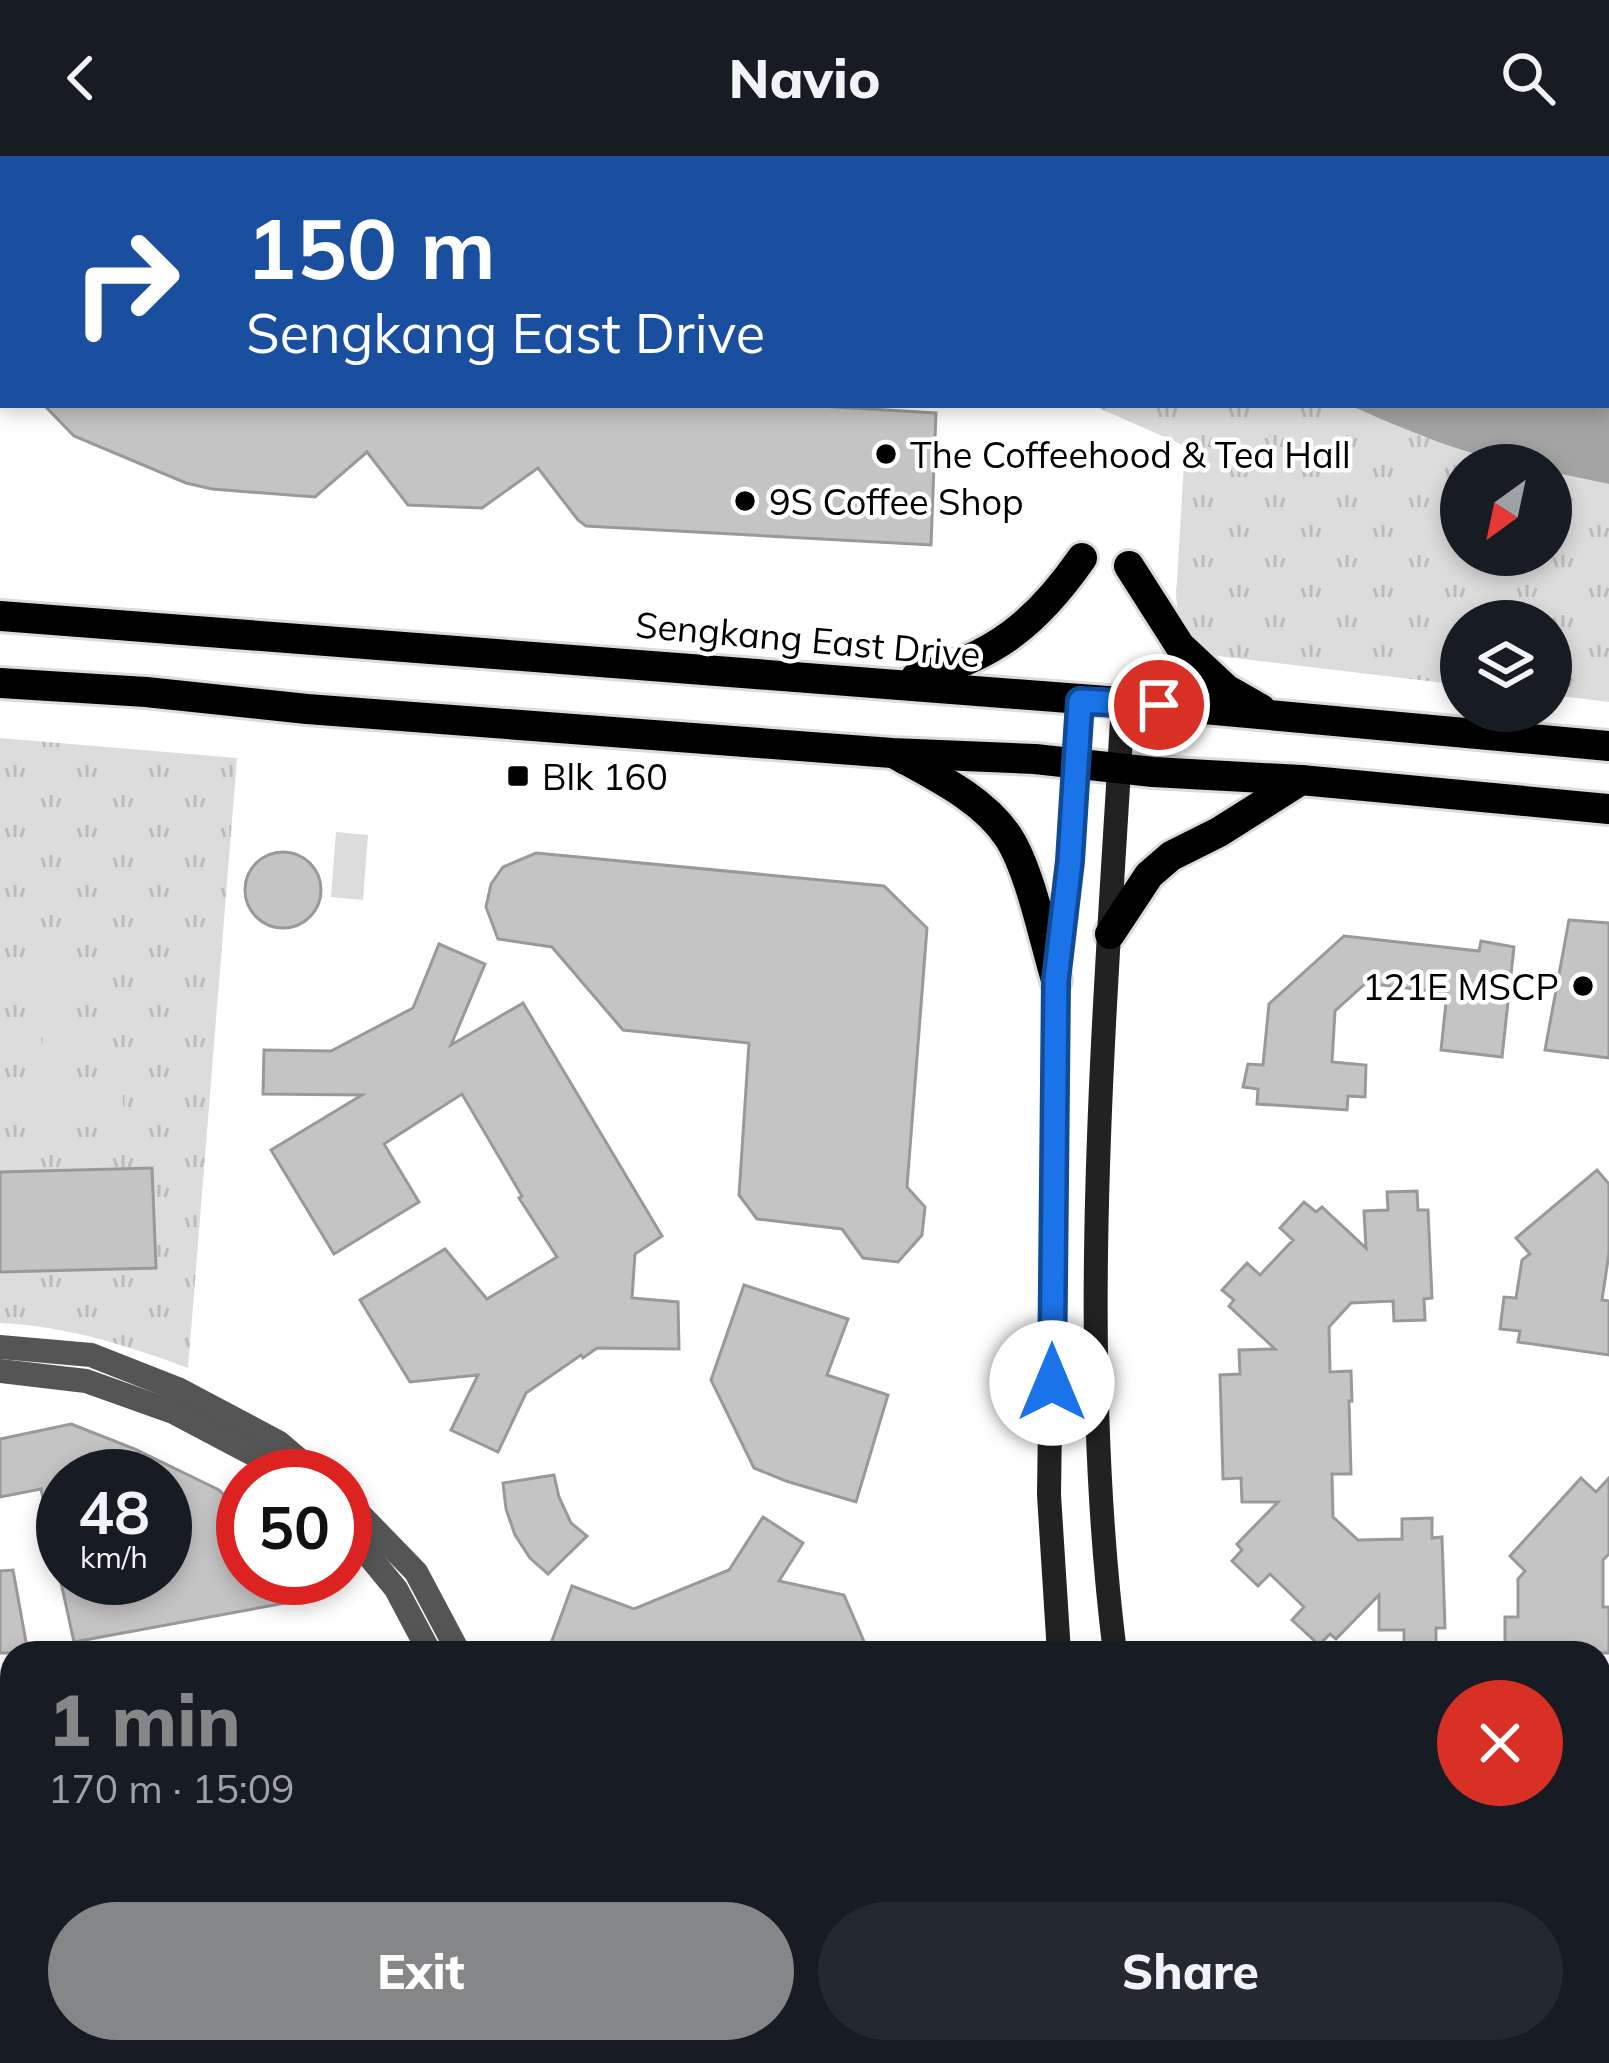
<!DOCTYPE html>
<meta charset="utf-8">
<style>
:root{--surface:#171b24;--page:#242831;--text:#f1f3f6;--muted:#9ea1a6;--accent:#858687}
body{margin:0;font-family:Mulish,sans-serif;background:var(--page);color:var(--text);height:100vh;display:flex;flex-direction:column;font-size:45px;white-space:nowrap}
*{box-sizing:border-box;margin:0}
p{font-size:39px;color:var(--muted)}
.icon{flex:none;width:66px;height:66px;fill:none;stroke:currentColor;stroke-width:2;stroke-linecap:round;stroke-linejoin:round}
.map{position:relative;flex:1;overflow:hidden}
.side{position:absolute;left:0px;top:1485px;width:1611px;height:423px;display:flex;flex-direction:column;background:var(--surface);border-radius:36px 36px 0 0;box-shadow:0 6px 18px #0003}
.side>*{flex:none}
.top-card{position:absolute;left:0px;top:0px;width:1611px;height:252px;box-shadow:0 6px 18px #0003;background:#1a4fa0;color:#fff;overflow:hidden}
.needle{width:78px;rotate:213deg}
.fabs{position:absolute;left:1440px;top:288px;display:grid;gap:24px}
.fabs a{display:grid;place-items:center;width:132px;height:132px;border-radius:50%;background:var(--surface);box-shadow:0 6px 18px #0003;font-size:60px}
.speed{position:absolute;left:36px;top:1293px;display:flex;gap:24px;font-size:60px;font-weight:700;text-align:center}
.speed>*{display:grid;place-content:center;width:156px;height:156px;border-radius:50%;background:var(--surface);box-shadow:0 6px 18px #0003;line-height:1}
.speed small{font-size:30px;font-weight:400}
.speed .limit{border:18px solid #d22;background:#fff;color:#111}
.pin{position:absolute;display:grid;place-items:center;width:102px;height:102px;color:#fff;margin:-51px;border:6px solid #fff;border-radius:50%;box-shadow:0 3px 12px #0007}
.me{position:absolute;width:132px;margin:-66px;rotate:0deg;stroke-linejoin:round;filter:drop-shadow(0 0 9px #0008)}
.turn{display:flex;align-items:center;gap:42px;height:252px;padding:0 48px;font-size:54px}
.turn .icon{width:156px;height:156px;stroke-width:2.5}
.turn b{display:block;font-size:84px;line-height:102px}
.round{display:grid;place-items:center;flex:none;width:126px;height:126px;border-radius:63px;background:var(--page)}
.head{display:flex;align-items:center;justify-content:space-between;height:204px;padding:0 48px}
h1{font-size:72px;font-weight:800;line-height:90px;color:var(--accent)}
.button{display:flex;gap:24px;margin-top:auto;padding:24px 48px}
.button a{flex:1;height:138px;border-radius:72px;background:var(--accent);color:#fff;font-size:48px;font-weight:800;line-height:138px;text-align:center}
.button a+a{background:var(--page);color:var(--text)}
header{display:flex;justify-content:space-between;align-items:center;height:156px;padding:0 48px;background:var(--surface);font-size:54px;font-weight:800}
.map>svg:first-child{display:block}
.grass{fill:url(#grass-tufts)}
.pitch{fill:#dcdcdc}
.water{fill:#a3a3a3}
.building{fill:#c4c4c4;stroke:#999;stroke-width:3}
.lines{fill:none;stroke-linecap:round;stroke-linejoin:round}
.primary-casing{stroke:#dbdbdb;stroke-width:36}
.minor{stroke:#555;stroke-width:24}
.tertiary{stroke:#555;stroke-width:24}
.secondary{stroke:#222;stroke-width:24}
.primary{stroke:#000;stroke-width:30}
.rail-casing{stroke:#000;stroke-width:14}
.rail{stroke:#fff;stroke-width:9;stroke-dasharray:27;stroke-linecap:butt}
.route-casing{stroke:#114b97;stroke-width:30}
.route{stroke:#1a73e8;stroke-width:21}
.poi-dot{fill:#000;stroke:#fff;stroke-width:4.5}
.labels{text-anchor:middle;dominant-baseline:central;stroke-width:9;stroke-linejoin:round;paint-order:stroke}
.poi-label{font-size:36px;fill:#000;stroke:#fff;text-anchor:start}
.street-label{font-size:36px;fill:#000;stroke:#fff}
</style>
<header><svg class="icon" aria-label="back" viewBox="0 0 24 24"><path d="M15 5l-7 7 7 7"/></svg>Navio<svg class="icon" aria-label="search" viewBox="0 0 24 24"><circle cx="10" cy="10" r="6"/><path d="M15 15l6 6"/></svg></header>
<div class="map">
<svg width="1609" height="1907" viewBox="0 0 1609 1907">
<defs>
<pattern id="grass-tufts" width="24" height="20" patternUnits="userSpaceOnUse" patternTransform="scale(3)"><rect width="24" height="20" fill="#dcdcdc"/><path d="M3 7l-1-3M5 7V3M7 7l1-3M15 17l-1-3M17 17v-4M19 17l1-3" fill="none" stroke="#bbb"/></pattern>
</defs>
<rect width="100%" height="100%" fill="#fff"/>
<!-- grass -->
<g class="grass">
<polygon points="1092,249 1349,249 1421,280 1522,309 1461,309 1461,399 1551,399 1551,316 1609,328 1609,546 1551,539 1551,465 1461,465 1461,529 1183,496 1176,441 1185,290"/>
<path d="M0 582 237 602 188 1212C126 1189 66 1170 0 1167Z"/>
</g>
<!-- pitch -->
<g class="pitch">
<polygon points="336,676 368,679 363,744 331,741"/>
<polygon points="106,807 107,839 41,842 40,810"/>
<polygon points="108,864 110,896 43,898 42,866"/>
<polygon points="122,923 124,970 34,972 32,926"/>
</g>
<!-- water -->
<path class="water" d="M773 0H1609V328L1551 316V309C1483 309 1411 276 1349 249H1608V3H780Z"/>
<!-- building -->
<g class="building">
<polygon points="44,249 802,249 936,257 931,389 586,370 578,364 538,312 482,352 408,349 367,296 315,341 212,333 186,327 74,280"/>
<circle cx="283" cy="734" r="38"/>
<polygon points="536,697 884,730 927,772 907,1031 925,1051 922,1079 898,1106 863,1102 842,1073 757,1063 739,1039 749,887 623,874 552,791 498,783 486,751 491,728 503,711"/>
<polygon points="1569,764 1609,767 1609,902 1545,894"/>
<polygon points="1344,780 1479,795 1481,785 1514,791 1502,901 1441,894 1447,837 1366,827 1335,855 1332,906 1366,909 1365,941 1348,940 1347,954 1257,948 1258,933 1243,931 1248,908 1263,909 1269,848"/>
<polygon points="439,788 485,808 451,889 523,847 662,1080 635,1098 632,1142 678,1146 679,1193 597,1192 583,1202 581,1199 526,1237 498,1296 451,1274 478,1219 410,1226 360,1144 445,1093 487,1143 557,1101 519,1042 522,1040 462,938 384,988 419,1046 334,1098 271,994 362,939 263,938 264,894 331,895 413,852"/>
<polygon points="152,1012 156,1112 0,1116 0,1016"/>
<polygon points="1597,1014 1609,1028 1609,1097 1602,1144 1609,1145 1609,1199 1518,1186 1520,1175 1500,1173 1504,1141 1516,1142 1522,1104 1530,1098 1516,1082"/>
<polygon points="1417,1035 1418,1054 1428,1054 1432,1142 1424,1143 1425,1164 1394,1165 1393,1145 1351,1147 1329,1171 1330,1216 1351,1215 1352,1245 1349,1245 1351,1318 1332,1318 1333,1361 1358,1384 1402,1383 1402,1363 1432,1362 1432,1382 1442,1381 1445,1472 1436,1472 1436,1493 1404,1493 1404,1474 1379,1474 1379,1439 1336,1483 1330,1478 1319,1489 1292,1464 1304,1451 1270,1418 1258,1430 1232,1405 1242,1394 1237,1388 1278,1346 1242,1346 1241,1322 1223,1323 1220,1219 1240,1218 1239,1194 1275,1193 1229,1150 1234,1144 1222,1134 1247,1107 1260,1119 1293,1084 1280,1072 1304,1046 1316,1056 1322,1051 1366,1092 1364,1055 1388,1054 1387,1036"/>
<polygon points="744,1129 848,1163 827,1219 888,1239 856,1346 786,1325 754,1312 711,1224"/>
<polygon points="71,1268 135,1293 219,1334 243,1358 243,1422 290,1422 302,1444 74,1486 60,1422 165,1422 165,1320 63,1320 63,1384 52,1385 41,1333 0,1341 0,1283"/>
<polygon points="554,1319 559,1341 571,1367 587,1380 548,1418 530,1402 515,1379 506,1353 503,1327"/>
<polygon points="1581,1322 1596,1336 1609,1322 1609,1398 1603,1404 1603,1451 1609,1451 1609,1497 1525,1497 1525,1493 1505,1493 1505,1461 1518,1461 1518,1423 1525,1415 1510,1400"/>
<polygon points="763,1361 803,1387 779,1425 844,1439 869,1497 569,1497 550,1490 572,1430 634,1453 729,1414"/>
<polygon points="13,1414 28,1497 0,1497 0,1415"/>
</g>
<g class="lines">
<defs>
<g id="primary">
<polyline points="1129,410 1180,490 1226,533 1261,553"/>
<polyline points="0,460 1159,549 1609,590"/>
<path d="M916 521C993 502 1037 467 1082 402"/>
<polyline points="0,527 146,536 307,553 892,597 1035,603 1153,616 1301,624 1609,653"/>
<path d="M897 599C935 620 985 644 1009 682 1030 715 1044 784 1056 824"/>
<polyline points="1110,778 1149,719 1171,700 1219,676 1301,624"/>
</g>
</defs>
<!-- primary casing -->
<use href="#primary" class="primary-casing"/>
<!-- minor -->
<g class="minor">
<polyline points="0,1191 91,1199 180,1234 278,1286 318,1320"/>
<polyline points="0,1215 86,1225 173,1256 268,1306 284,1320"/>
<polyline points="345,1343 416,1416 459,1497"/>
<polyline points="345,1371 396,1433 430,1497"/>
<polyline points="582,1896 586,1907"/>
<polyline points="616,1896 620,1907"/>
</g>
<!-- tertiary -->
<g class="tertiary">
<polyline points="1599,1795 1609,1792"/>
<polyline points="1599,1858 1609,1856"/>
<polyline points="1000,1907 1057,1896"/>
<polyline points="1359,1907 1416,1896"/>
</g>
<!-- secondary -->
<g class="secondary">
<polyline points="1059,1497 1049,1339 1056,824 1073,663 1080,545"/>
<path d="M1115 1497C1076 1186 1105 859 1123 547"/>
<polyline points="1105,1896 1107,1907"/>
<polyline points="1168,1896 1170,1907"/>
<polyline points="992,1907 1000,1896"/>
</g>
<!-- primary -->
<use href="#primary" class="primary"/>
<defs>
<g id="rail">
<polyline points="1599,1869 1609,1867"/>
<polyline points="1599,1890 1609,1888"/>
<polyline points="1394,1907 1454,1896"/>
<polyline points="1508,1907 1568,1896"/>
</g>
</defs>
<!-- rail casing -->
<use href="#rail" class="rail-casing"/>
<!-- rail -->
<use href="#rail" class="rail"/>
</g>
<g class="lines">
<defs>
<polyline id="route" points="1052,1227 1056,824 1070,705 1080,545 1159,549"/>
</defs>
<!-- route casing -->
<use href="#route" class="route-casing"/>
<!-- route -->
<use href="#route" class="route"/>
</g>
<!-- markers -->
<g class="poi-dot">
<circle cx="886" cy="298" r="12"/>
<circle cx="745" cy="345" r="12"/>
<rect x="506" y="608" width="24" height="24" rx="6"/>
<circle cx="1583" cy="830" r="12"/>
</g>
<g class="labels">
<!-- poi labels -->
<g class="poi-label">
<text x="910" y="298">The Coffeehood &amp; Tea Hall</text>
<text x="769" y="345">9S Coffee Shop</text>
<text x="542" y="620">Blk 160</text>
<text x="1559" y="830" text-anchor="end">121E MSCP</text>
</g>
<!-- street labels -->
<g class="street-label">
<text transform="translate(808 483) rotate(5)">Sengkang East Drive</text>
</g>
</g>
</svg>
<div class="fabs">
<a><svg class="needle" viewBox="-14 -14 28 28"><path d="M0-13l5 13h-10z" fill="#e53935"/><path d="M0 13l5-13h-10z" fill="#9ea1a6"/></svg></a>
<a><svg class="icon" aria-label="layers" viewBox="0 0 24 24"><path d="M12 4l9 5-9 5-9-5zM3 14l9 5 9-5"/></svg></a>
</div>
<div class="speed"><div>48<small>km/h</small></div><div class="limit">50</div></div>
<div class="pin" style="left:1159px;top:549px;background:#d93025"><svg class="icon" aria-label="arrive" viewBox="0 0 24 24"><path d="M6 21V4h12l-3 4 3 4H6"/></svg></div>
<svg class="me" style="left:1052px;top:1227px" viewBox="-20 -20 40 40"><circle r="19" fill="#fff"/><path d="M0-13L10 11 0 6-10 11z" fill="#1a73e8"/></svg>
<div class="top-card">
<div class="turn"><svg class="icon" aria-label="right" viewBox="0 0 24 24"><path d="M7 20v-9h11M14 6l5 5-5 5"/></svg><div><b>150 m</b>Sengkang East Drive</div></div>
</div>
<section class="side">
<div class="head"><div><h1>1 min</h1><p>170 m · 15:09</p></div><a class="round" style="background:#d93025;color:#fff"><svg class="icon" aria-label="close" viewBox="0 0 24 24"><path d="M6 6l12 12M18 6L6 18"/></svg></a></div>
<div class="button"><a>Exit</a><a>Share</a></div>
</section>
</div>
